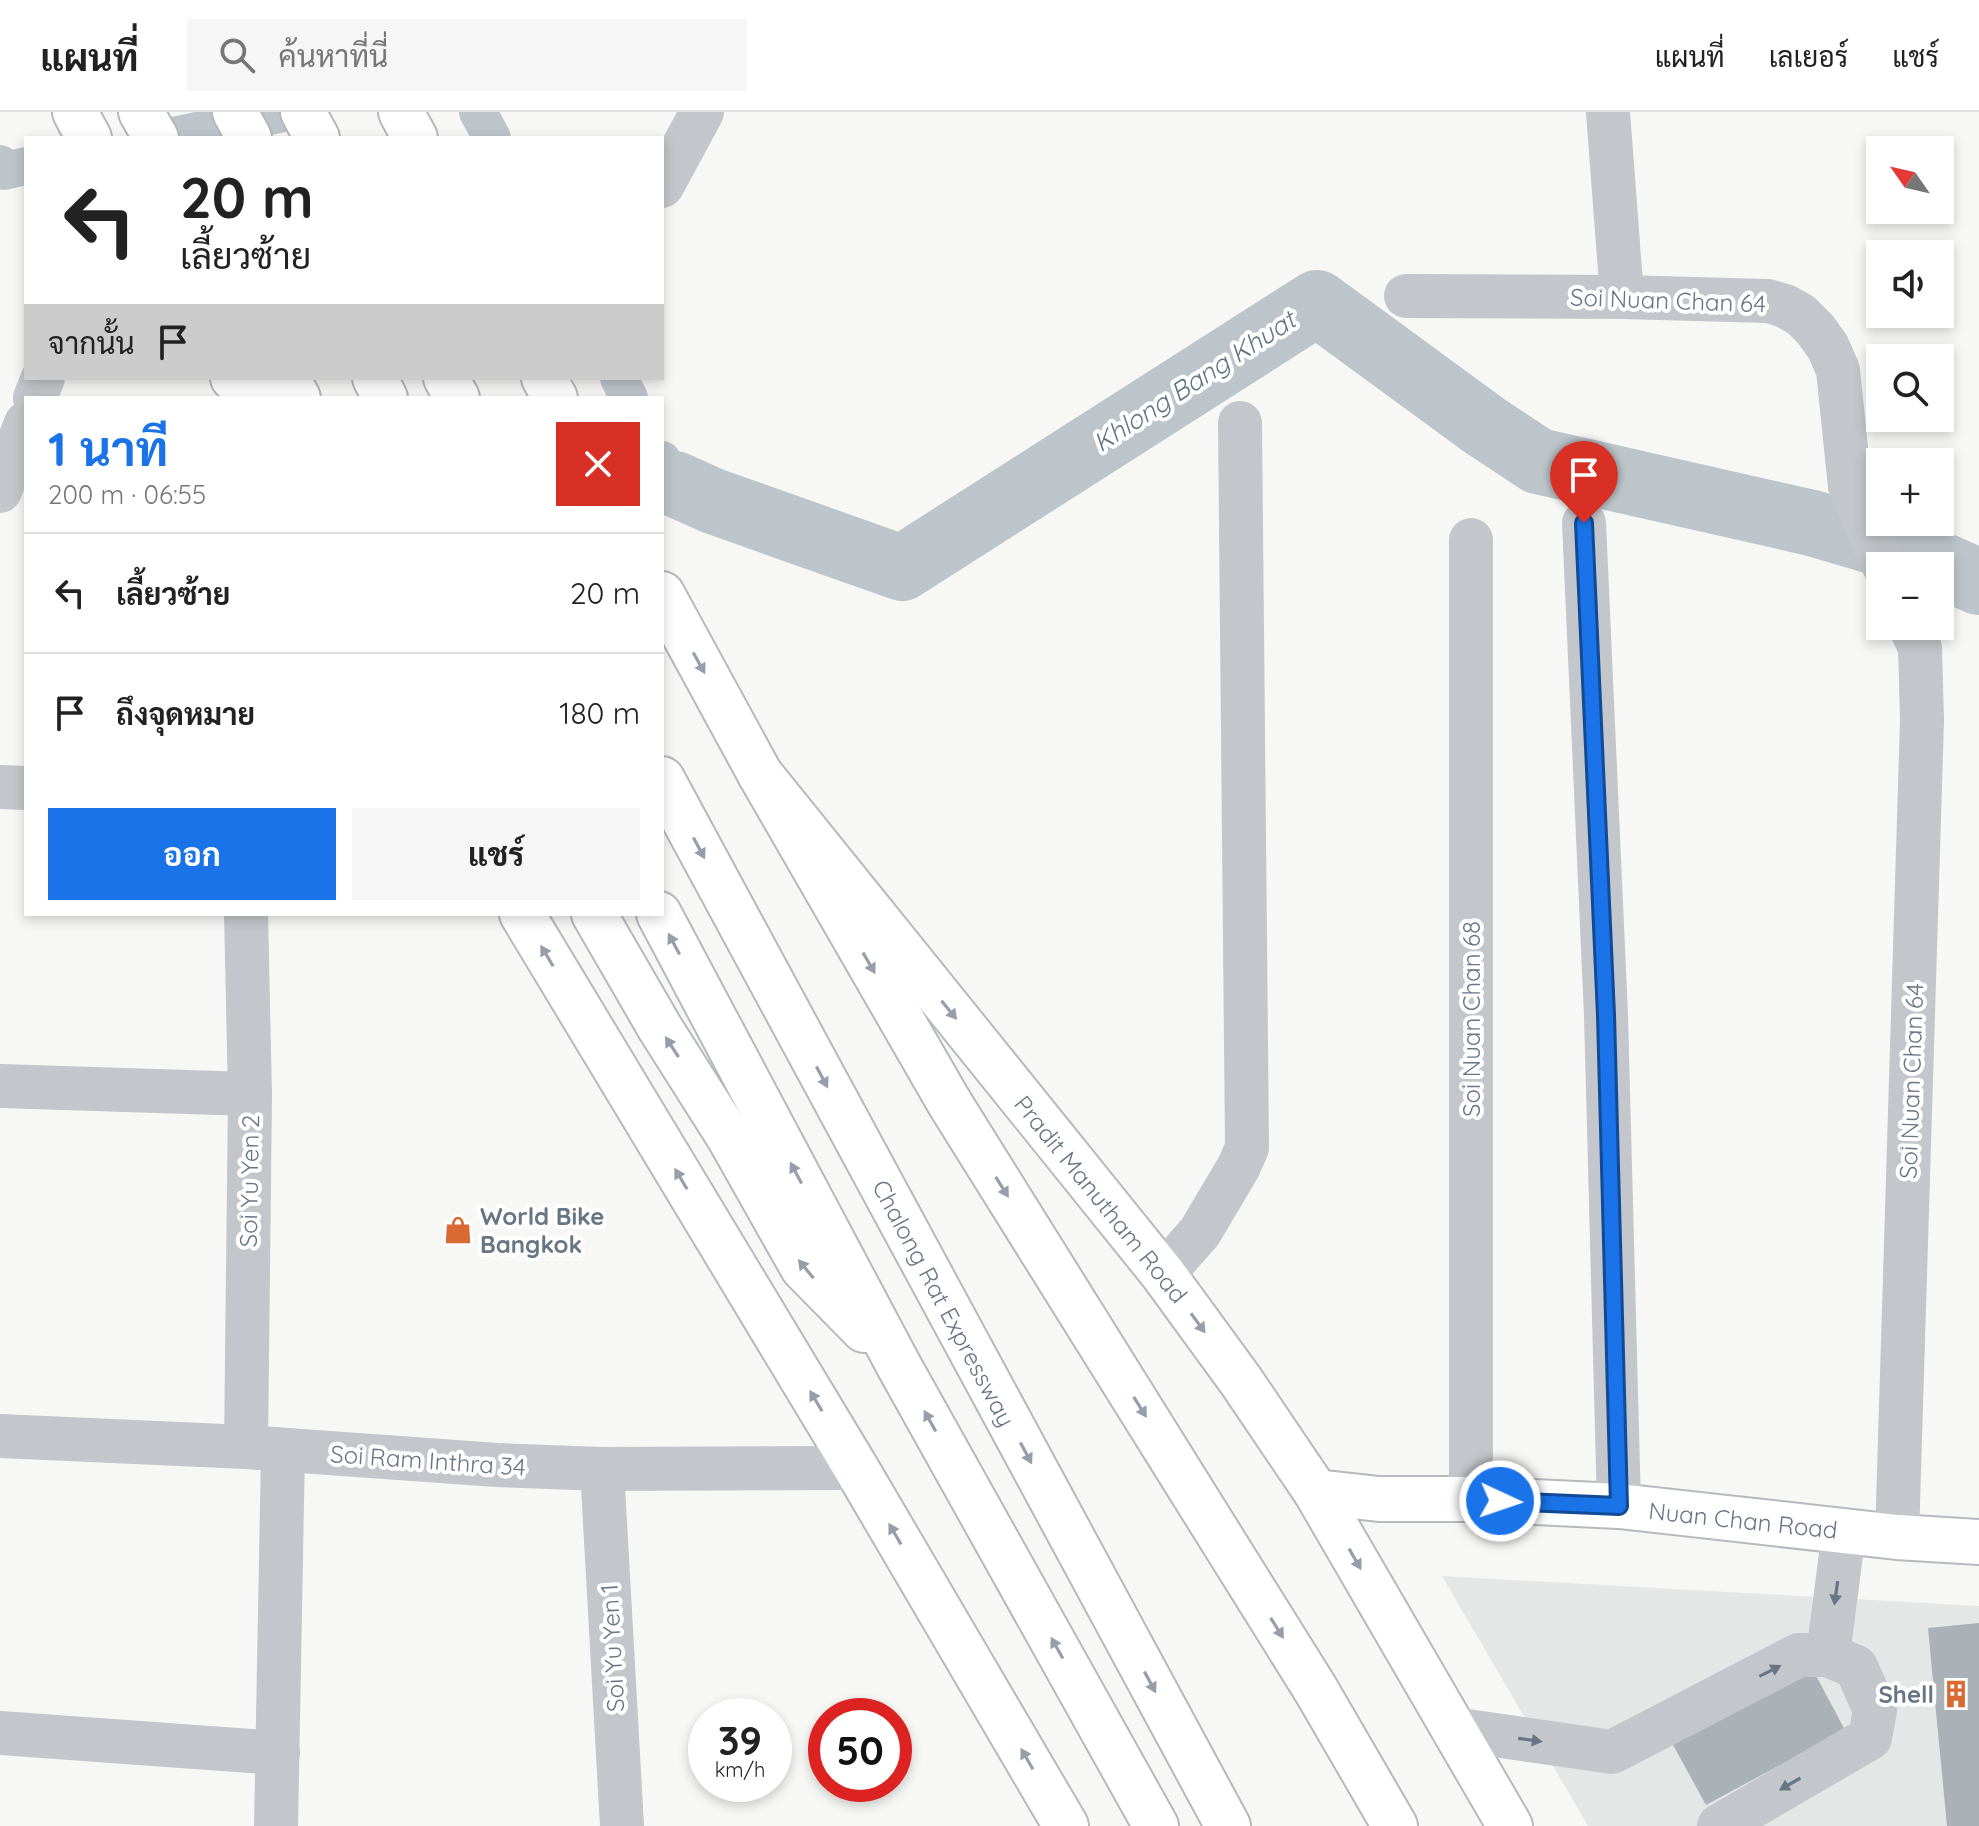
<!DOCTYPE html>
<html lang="th">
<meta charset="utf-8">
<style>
:root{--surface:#fff;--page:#f6f6f6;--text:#222;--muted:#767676;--line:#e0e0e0;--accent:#1a73e8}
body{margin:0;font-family:Quicksand,Sarabun,sans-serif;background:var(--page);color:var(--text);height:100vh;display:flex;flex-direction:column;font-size:30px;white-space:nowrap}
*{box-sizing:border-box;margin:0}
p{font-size:26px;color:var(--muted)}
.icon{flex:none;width:44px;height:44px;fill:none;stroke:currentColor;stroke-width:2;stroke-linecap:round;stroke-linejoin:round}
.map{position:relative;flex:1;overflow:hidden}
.panel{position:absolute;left:24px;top:284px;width:640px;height:520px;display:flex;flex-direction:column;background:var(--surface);border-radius:0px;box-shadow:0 4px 12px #0003}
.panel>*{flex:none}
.hud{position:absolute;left:24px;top:24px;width:640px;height:244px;border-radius:0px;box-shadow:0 4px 12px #0003;background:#fff;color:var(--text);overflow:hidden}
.needle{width:52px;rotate:304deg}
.tools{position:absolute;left:1866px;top:24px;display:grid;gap:16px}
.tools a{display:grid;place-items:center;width:88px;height:88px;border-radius:0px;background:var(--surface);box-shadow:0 4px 12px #0003;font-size:40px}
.speed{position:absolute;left:688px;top:1586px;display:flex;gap:16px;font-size:40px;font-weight:700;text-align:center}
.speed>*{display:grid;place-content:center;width:104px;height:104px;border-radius:50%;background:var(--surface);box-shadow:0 4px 12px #0003;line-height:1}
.speed small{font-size:20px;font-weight:400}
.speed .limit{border:12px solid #d22;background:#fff;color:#111}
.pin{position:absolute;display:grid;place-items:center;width:68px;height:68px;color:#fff;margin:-82px -34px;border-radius:50% 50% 50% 0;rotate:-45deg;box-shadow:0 0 8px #0007}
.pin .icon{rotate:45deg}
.me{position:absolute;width:88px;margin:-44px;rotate:93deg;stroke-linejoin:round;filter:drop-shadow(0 0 6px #0008)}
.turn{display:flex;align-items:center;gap:28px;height:168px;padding:0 24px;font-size:36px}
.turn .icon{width:104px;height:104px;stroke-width:2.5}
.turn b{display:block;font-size:56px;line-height:68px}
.then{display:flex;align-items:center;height:76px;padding:0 24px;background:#0003;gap:16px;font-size:30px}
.round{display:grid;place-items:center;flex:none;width:84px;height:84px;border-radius:0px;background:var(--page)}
.overview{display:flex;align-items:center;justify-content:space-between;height:136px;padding:0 24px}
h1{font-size:48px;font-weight:700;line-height:60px;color:var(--accent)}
.button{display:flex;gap:16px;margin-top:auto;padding:16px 24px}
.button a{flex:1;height:92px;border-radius:0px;background:var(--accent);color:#fff;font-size:32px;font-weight:700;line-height:92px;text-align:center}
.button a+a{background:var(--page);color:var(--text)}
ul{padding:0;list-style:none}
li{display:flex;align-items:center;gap:24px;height:120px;padding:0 24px;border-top:2px solid var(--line)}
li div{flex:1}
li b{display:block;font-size:30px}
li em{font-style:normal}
header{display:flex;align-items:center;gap:48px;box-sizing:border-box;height:112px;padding:0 40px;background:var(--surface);border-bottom:2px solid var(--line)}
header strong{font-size:38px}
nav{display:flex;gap:44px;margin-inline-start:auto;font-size:28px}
.search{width:560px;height:72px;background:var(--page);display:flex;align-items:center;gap:20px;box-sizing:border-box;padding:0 28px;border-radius:0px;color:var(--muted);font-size:30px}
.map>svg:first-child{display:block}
.built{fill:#e5e6e6}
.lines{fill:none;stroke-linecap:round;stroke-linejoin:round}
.canal{stroke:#bdc5cb;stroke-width:38}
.river{stroke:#bdc5cb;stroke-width:66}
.building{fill:#aab1b7}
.major-casing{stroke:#b6babe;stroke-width:48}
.highway-casing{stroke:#b6b9bc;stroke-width:48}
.minor{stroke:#c3c6ca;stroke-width:44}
.major{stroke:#fff;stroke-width:44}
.highway{stroke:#fff;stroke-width:44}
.oneway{fill:#959ea9}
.oneway2{fill:#687584}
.route-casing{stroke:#114b97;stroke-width:20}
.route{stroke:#1a73e8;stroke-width:14}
.labels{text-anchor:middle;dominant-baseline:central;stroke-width:8;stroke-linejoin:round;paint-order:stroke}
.street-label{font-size:24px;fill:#687584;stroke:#fff}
.poi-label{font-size:24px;font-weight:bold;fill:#687584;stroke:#fff;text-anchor:start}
.water-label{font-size:26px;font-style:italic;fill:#63757f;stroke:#fff}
</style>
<header>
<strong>แผนที่</strong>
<div class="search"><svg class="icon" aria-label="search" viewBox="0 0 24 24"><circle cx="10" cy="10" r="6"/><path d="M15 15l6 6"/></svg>ค้นหาที่นี่</div>
<nav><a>แผนที่</a><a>เลเยอร์</a><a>แชร์</a></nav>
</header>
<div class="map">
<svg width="1979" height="1714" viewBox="0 0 1979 1714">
<rect width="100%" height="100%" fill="#f7f7f5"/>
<!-- built -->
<polygon class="built" points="1442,1464 1979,1494 1979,1714 1588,1714"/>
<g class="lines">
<!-- canal -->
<g class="canal">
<polyline points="478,0 492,26"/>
<polyline points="163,26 289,0"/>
<polyline points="0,52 4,59 26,54"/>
<polyline points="619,266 629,286"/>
<polyline points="662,348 675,372"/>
</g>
<!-- river -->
<polyline class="river" points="675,372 713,389 902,456 1317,191 1485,314 1538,349 1812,411 1914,441 1979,470"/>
</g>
<!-- building -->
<g class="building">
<polygon points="1979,1511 1979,1714 1947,1714 1928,1516"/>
<polygon points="1812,1556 1845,1618 1706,1693 1672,1631"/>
</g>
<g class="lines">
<defs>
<g id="major">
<polyline points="75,0 89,26"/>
<polyline points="401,0 415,26"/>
<polyline points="233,266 274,286"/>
<polyline points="544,266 555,286"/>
<polyline points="662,482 760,662 1163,1162 1241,1269 1316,1380 1510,1714"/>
<polyline points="522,802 856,1356 1066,1714"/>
<polyline points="1316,1380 1379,1387 1471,1387 1619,1394 1897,1425 1979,1430"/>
</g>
<g id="highway">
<polyline points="141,0 156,26"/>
<polyline points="235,0 249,26"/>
<polyline points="303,0 317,26"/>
<polyline points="287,266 298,286"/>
<polyline points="375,266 385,286"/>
<polyline points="446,266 457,286"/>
<polyline points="760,662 949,990 1316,1578 1395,1714"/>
<polyline points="662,667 1228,1714"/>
<polyline points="594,802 660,916 729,1025 803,1156 864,1218"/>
<polyline points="659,802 899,1254 1156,1714"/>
</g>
</defs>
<!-- major casing -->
<use href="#major" class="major-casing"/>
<!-- highway casing -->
<use href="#highway" class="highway-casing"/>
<!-- minor -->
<g class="minor">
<polyline points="1608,0 1622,185"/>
<polyline points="662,74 702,0"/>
<polyline points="1406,184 1622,185 1768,189 1785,194 1801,203 1815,217 1828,235 1838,258 1850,375 1884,454"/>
<polyline points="35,286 43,266"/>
<polyline points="0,379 26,311"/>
<polyline points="1584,411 1606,903 1619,1394"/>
<polyline points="0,675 26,676"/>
<polyline points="0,974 250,982"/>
<polyline points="1163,1162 1200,1120 1238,1056 1247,1036 1240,311"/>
<polyline points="0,1324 246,1335 497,1353 602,1357 856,1356"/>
<polyline points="246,1335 250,982 246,802"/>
<polyline points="602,1357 622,1714"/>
<polyline points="1471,1387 1471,428"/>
<polyline points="1897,1425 1922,608 1920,536 1910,514"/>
<polyline points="1828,1543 1844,1419"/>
<polyline points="1453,1617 1612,1640 1799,1543 1828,1543 1856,1555 1875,1598 1870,1626 1719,1714"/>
<polyline points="0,1621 278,1641"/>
<polyline points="276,1714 283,1338"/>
</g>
<!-- major -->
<use href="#major" class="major"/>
<!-- highway -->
<use href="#highway" class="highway"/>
</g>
<!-- one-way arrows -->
<defs><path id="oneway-solid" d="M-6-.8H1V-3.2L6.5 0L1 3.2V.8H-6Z" transform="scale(2)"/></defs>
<g class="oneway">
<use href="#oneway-solid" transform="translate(699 551) rotate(61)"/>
<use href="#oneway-solid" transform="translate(699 736) rotate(62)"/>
<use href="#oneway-solid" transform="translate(674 832) rotate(-118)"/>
<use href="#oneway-solid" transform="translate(547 844) rotate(-121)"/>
<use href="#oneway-solid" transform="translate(869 851) rotate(60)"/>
<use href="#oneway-solid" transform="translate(949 898) rotate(51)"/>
<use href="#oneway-solid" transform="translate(672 935) rotate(-123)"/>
<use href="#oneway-solid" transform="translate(822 965) rotate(62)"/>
<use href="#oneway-solid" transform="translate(796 1061) rotate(-118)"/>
<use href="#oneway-solid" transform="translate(681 1067) rotate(-121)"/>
<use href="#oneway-solid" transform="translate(1002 1075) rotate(58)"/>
<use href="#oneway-solid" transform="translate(806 1157) rotate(-129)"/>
<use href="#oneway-solid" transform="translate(1198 1211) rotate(54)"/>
<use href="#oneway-solid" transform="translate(816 1289) rotate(-121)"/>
<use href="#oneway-solid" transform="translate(1140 1295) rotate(58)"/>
<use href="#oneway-solid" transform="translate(930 1309) rotate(-119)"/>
<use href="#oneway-solid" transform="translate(1026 1341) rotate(62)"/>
<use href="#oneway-solid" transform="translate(895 1422) rotate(-120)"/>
<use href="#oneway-solid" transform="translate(1355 1447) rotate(60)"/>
<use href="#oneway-solid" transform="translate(1277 1516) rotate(58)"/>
<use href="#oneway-solid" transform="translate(1057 1536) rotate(-119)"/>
<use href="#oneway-solid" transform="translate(1150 1570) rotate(62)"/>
<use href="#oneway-solid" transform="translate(1027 1647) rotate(-120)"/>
</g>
<g class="oneway2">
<use href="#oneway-solid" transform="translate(1836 1481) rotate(98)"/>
<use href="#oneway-solid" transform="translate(1770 1559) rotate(-27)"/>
<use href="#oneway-solid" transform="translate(1530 1628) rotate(8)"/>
<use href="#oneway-solid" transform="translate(1790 1672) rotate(150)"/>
</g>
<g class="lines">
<defs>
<polyline id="route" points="1500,1389 1619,1394 1606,903 1584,411"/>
</defs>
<!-- route casing -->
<use href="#route" class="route-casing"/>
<!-- route -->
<use href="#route" class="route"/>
</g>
<!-- icons -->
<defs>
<symbol id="shop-bare" viewBox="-9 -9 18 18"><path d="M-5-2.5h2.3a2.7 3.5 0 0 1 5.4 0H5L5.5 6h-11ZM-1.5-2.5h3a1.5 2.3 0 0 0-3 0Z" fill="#d96a33" stroke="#fff" stroke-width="2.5" paint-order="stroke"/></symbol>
<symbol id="building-bare" viewBox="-9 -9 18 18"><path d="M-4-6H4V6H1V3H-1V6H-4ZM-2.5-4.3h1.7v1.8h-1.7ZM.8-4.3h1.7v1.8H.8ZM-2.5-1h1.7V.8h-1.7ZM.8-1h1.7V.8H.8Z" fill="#d96a33" stroke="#fff" stroke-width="2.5" paint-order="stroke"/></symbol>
</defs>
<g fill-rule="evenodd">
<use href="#shop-bare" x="438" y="1098" width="40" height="40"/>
<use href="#building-bare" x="1936" y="1562" width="40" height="40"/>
</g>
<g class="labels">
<!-- street labels -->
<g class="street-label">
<text transform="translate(1668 188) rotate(2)">Soi Nuan Chan 64</text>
<text transform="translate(1471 907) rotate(-90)">Soi Nuan Chan 68</text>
<text transform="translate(1911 969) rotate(-88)">Soi Nuan Chan 64</text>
<text transform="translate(249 1069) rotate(-89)">Soi Yu Yen 2</text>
<text transform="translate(1101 1087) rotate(51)">Pradit Manutham Road</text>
<text transform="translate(944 1191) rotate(62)">Chalong Rat Expressway</text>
<text transform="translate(428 1348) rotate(4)">Soi Ram Inthra 34</text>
<text transform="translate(1743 1408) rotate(6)">Nuan Chan Road</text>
<text transform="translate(612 1536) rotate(-93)">Soi Yu Yen 1</text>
</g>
<!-- poi labels -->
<g class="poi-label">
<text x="480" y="1104">World Bike<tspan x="480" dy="28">Bangkok</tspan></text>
<text x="1934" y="1582" text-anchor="end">Shell</text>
</g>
<!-- water labels -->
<g class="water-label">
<text transform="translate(1194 269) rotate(-33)">Khlong Bang Khuat</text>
</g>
</g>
</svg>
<div class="tools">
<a><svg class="needle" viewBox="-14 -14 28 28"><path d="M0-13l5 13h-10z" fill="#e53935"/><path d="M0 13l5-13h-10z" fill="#767676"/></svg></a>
<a><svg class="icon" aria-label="sound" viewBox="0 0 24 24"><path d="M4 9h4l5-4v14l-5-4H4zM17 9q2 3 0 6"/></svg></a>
<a><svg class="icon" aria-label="search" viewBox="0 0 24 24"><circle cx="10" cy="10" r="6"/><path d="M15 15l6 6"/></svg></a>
<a>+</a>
<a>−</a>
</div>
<div class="speed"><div>39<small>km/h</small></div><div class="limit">50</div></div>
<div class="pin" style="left:1584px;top:411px;background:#d93025"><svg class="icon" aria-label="arrive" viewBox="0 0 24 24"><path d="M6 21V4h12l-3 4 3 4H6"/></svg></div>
<svg class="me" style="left:1500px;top:1389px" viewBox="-20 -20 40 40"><circle r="17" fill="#1a73e8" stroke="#fff" stroke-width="3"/><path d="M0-11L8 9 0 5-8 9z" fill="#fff"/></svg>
<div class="hud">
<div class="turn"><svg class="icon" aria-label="left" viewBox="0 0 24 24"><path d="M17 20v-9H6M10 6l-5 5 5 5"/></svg><div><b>20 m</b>เลี้ยวซ้าย</div></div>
<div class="then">จากนั้น<svg class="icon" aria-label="arrive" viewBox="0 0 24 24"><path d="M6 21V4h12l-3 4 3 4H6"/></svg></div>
</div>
<section class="panel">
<div class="overview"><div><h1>1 นาที</h1><p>200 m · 06:55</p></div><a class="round" style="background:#d93025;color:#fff"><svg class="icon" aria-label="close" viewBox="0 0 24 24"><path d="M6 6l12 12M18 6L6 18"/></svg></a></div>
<ul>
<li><svg class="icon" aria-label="left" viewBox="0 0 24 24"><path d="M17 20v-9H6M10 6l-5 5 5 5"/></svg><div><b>เลี้ยวซ้าย</b></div><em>20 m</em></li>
<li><svg class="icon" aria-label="arrive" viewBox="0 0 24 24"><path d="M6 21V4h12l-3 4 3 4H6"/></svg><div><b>ถึงจุดหมาย</b></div><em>180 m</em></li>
</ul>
<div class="button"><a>ออก</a><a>แชร์</a></div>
</section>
</div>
